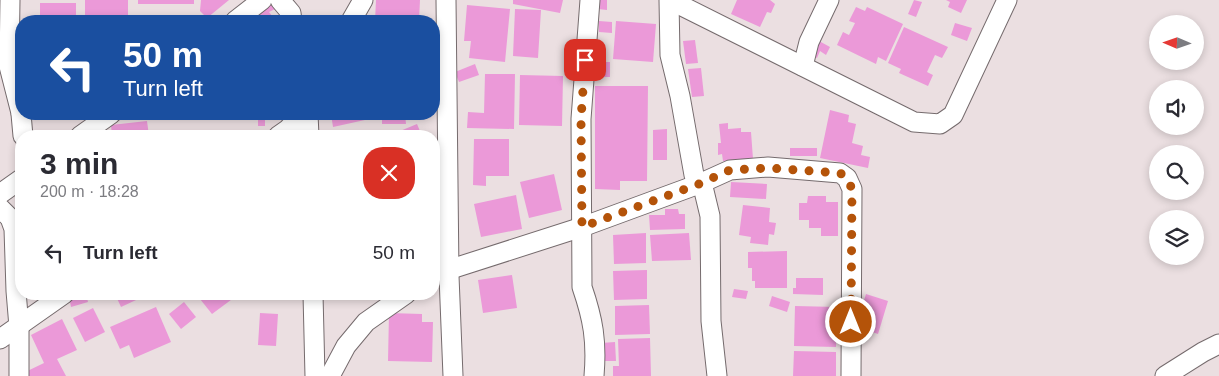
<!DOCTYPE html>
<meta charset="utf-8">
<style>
:root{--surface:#fff;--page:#f2f2f3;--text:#2b2b33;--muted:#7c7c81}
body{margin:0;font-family:Helvetica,sans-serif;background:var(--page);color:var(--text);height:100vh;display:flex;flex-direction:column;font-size:19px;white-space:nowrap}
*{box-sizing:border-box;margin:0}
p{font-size:16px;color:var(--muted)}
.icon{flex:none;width:28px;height:28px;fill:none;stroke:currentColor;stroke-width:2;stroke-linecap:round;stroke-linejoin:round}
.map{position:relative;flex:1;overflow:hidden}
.drawer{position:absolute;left:15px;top:130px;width:425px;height:170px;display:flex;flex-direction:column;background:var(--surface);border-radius:20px;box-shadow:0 2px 8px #0003}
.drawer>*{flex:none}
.guide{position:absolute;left:15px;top:15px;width:425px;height:105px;border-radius:20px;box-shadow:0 2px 8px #0003;background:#1a4fa0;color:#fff;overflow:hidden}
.needle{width:32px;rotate:272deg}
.tools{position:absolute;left:1149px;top:15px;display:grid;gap:10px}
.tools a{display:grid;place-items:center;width:55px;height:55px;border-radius:50%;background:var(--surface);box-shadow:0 2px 8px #0003;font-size:25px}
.pin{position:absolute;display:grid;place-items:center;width:42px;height:42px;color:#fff;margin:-21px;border-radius:10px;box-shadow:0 2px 8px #0006}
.me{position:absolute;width:55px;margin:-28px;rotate:0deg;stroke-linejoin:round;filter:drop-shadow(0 0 4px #0008)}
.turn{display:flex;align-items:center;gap:18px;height:105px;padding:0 25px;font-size:22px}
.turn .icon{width:65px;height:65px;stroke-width:2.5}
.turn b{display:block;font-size:35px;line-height:42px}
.round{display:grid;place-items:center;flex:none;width:52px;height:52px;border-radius:20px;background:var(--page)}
.head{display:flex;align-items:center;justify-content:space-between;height:85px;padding:0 25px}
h1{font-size:30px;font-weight:700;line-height:38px}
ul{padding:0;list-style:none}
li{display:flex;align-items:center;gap:15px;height:75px;padding:0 25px}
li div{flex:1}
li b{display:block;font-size:19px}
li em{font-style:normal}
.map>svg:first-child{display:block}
.building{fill:#eb99d8}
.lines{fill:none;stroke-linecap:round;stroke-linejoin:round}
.street-casing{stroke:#756b6d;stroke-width:21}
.street{stroke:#fff;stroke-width:19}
.route{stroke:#b45309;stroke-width:9;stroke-dasharray:0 16.2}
</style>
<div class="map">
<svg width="1219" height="376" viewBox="0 0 1219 376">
<rect width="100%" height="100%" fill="#ebdfe1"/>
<!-- building -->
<g class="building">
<rect x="85" y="0" width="43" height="21"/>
<rect x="138" y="0" width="56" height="4"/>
<polygon points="201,0 229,0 207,18 200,11"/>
<polygon points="376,0 420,0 419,21 375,21"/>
<polygon points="513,0 563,0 560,13 513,4"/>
<polygon points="599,0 607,0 607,10 598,9"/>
<polygon points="737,0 770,0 775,4 771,13 767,12 760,27 731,14"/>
<polygon points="914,0 922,2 916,17 908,14"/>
<polygon points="946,0 967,0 961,13 948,7 950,2"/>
<polygon points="270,2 275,9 269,12 276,21 253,21 250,17"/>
<rect x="40" y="3" width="36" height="18"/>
<polygon points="467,5 510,9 505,62 469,58 471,41 464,41"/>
<polygon points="856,7 865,11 867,7 903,24 886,61 878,57 876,64 837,45 843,32 849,35 855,23 849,21"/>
<polygon points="515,9 541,10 538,58 513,56"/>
<polygon points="599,21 612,22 612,33 599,32"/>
<polygon points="616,21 656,24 653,62 613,59"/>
<polygon points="955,23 972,28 967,41 951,35"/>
<polygon points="904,27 948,47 942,58 935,55 927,72 933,75 928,86 899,73 901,69 888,63"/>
<polygon points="695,40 698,63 686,64 683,41"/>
<polygon points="819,41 830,47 826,55 820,51 817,58 811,55"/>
<polygon points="599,62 610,62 610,77 598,77"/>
<polygon points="475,64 479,75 459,82 455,72"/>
<polygon points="701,68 704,96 692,97 688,69"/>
<polygon points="485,74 515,74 514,129 467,128 468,112 484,113"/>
<polygon points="520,75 563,76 562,126 519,125"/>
<polygon points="595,86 648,86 647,181 620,181 620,190 595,189"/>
<polygon points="830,110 849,115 848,122 856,124 852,143 863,146 861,155 870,157 868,168 820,158"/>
<polygon points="331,114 373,114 374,118 333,127"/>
<polygon points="382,114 405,114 406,124 382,124"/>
<rect x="258" y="115" width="7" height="11"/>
<polygon points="147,121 149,136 112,136 111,125"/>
<polygon points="728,123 728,129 741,128 741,132 751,132 753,159 723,161 722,154 718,155 718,143 721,143 719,124"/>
<polygon points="417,124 422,136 388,136"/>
<polygon points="667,129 667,160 653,160 653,130"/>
<polygon points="474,139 509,139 509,176 486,176 486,186 473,185"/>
<rect x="790" y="148" width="27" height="8"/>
<polygon points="554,174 562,210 529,218 520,182"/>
<polygon points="731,182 767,184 766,199 730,197"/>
<polygon points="516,195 522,229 481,237 474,204"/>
<polygon points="808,196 826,196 826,202 838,202 838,236 821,236 821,228 809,228 809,220 799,220 799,203 807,203"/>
<polygon points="743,205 770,208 769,222 776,223 774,235 769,234 768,245 750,243 751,237 739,235"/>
<polygon points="665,209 678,209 679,214 685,214 685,229 650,230 649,215 665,215"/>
<polygon points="646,233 646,263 614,264 613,235"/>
<polygon points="689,233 691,260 652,261 650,235"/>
<polygon points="787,251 787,288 755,288 755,281 752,281 752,268 748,268 748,252"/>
<polygon points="647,270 647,299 614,300 613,271"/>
<polygon points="512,275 517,308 483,313 478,280"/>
<polygon points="796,278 823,278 823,295 793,294 793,288 796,288"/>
<polygon points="734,289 748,291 746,299 732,297"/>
<polygon points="78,294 86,294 88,302 71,307 69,296"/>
<polygon points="115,294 149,294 121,307"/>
<polygon points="196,294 239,294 212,314"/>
<polygon points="866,294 888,301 878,334 869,331 873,317 860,313"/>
<polygon points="772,296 790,302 787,312 769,306"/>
<polygon points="184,302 196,317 181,329 169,314"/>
<polygon points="649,305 650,334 615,335 615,306"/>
<polygon points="795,306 837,307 836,347 794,346"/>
<polygon points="156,307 171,342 134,358 129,345 120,349 110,327"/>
<polygon points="93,308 105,332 85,342 73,318"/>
<polygon points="260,313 278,314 276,346 258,345"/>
<polygon points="389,313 422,314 422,322 433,322 432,362 388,361"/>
<polygon points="62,319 77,350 57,359 66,376 17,376 44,363 31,335"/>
<polygon points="650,338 651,376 613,376 613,366 619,366 618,339"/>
<polygon points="615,342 616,361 601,361 601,343"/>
<polygon points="794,351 836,352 836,376 793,376"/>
</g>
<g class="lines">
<defs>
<g id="street">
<polyline points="10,0 9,66 21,113"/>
<polyline points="280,0 291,13 292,21"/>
<polyline points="446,0 449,276 453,376"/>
<path d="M590 0 581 119 582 287C593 319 597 341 594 376"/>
<polyline points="669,0 670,55 680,96 694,175 704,191 710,216 711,321 717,376"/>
<polyline points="670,0 914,122 940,124 953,115 1007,0"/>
<polyline points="235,21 262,0"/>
<polyline points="351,21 363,0"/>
<polyline points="803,66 809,42 829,0"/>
<polyline points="21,114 23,136"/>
<polyline points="308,114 309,136"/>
<polyline points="80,136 111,114"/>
<polyline points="278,136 288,129 302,114"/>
<polyline points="0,194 21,179"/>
<polyline points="0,208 10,218 14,229 16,291 19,327 19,376"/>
<polyline points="448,270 582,227 699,184 730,170 768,167 840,173 847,178 852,189 851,376"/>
<polyline points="313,294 315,376"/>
<polyline points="0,339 64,294"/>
<polyline points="330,376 346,346 366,322 406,294"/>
<polyline points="1165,376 1203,352 1219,344"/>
</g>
</defs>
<!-- street casing -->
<use href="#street" class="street-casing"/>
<!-- street -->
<use href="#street" class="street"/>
</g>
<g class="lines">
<!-- route -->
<polyline class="route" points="585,60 581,119 582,227 699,184 730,170 768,168 840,173 847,178 852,189 851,322"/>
</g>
</svg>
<div class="tools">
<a><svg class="needle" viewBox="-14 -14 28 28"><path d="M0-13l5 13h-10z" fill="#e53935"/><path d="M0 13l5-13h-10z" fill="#7c7c81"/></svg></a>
<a><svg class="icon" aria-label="sound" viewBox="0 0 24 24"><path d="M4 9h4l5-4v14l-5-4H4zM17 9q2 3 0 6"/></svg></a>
<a><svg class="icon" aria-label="search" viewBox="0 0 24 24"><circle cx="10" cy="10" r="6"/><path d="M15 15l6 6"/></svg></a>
<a><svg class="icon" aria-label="layers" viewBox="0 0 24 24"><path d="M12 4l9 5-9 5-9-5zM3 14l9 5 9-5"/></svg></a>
</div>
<div class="pin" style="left:585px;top:60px;background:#d93025"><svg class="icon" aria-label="arrive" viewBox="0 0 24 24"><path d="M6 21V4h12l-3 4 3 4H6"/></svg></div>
<svg class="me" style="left:851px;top:322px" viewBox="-20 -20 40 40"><circle r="17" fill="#b45309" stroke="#fff" stroke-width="3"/><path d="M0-11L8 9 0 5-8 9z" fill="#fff"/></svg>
<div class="guide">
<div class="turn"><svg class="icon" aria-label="left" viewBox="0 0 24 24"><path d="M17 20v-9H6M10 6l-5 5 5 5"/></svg><div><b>50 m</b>Turn left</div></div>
</div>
<section class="drawer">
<div class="head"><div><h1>3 min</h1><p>200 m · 18:28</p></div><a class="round" style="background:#d93025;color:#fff"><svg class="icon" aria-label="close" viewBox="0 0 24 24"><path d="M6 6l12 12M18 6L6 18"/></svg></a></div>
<ul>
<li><svg class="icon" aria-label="left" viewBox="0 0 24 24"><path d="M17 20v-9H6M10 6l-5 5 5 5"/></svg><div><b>Turn left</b></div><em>50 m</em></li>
</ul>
</section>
</div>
